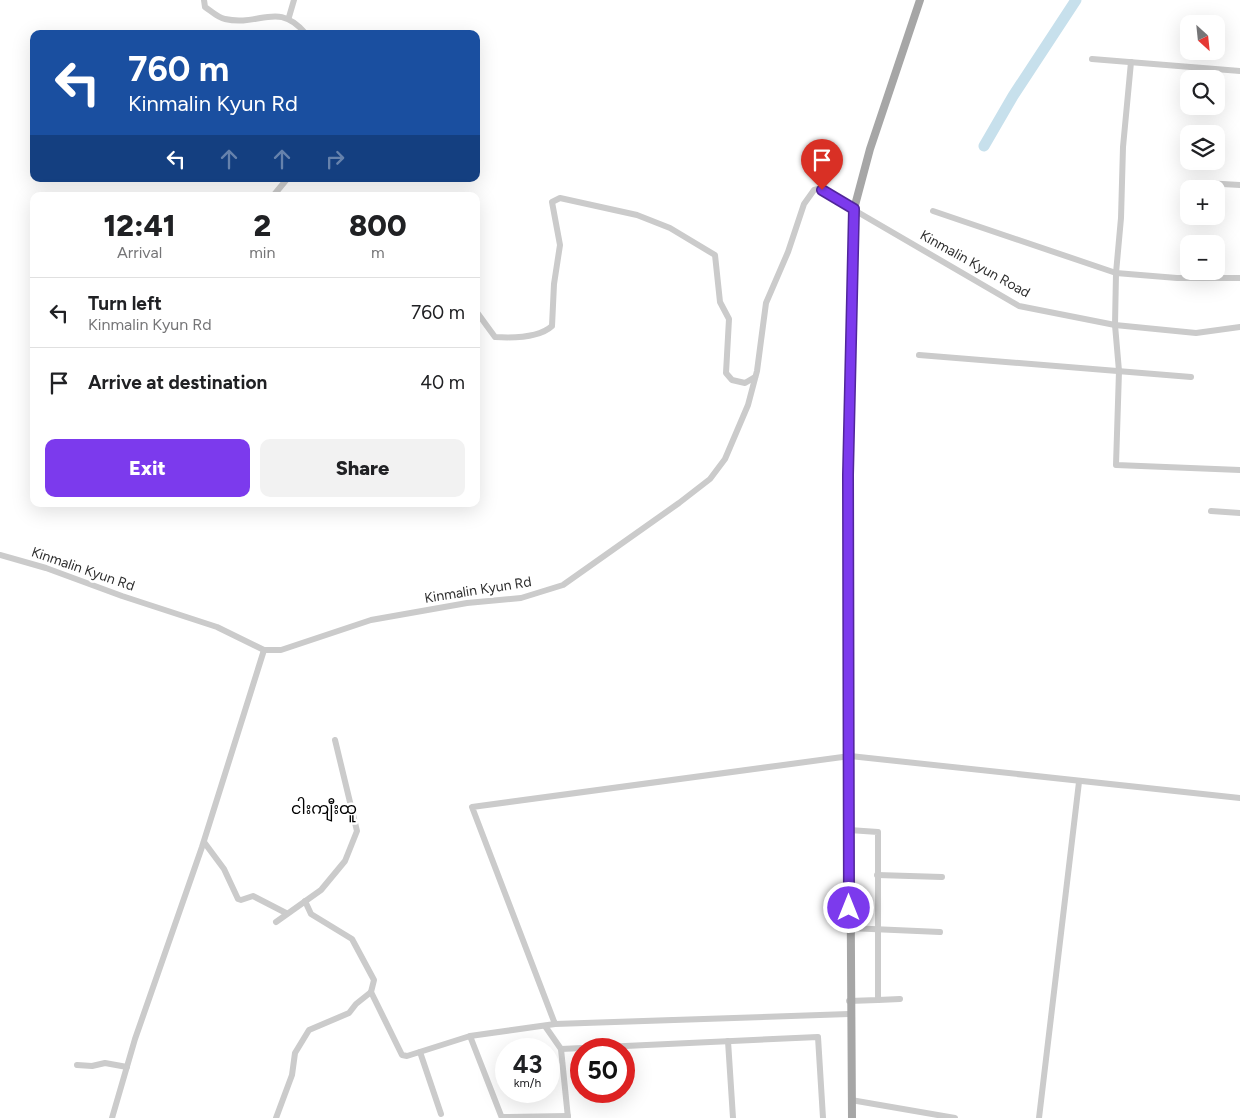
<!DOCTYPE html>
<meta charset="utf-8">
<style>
:root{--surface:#fff;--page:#f2f2f2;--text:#202124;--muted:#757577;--line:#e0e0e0;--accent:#7c3aed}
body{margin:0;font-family:Figtree,"Noto Sans Myanmar",sans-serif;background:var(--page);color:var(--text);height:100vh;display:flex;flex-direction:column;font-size:19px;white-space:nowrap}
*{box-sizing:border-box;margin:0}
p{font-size:16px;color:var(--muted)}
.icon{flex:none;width:28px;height:28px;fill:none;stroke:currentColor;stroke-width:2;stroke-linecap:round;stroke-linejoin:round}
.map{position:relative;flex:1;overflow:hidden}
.side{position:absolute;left:30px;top:192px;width:450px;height:315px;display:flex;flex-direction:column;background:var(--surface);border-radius:10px;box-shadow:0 5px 20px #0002}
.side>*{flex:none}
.hud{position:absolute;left:30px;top:30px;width:450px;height:152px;border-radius:10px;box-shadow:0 5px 20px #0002;background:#1a4fa0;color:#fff;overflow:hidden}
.needle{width:32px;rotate:153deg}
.buttons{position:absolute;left:1180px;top:15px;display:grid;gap:10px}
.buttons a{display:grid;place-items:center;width:45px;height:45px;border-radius:10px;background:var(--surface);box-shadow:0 5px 20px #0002;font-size:25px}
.speed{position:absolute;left:495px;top:1038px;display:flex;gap:10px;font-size:25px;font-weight:700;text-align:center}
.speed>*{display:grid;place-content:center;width:65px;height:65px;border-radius:50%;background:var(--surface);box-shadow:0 5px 20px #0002;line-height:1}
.speed small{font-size:12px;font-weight:400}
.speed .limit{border:8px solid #d22;background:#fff;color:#111}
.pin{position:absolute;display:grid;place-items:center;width:42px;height:42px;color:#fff;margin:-51px -21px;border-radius:50% 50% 50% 0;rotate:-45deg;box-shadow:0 0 5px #0007}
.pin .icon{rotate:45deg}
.me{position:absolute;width:55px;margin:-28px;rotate:0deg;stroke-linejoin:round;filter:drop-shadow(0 0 4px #0008)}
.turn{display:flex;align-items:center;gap:18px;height:105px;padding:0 15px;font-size:22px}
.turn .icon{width:65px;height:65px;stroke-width:2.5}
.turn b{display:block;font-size:35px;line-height:42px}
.lanes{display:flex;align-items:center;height:48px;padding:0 15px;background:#0003;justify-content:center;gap:25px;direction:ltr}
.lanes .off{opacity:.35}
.eta{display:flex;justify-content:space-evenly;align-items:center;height:85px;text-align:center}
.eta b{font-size:30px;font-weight:800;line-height:35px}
.cta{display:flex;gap:10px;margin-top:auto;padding:10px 15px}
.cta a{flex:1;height:58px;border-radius:10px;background:var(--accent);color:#fff;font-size:20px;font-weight:800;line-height:58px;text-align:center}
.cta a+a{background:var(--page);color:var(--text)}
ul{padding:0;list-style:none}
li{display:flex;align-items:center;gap:15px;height:70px;padding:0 15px;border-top:1px solid var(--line)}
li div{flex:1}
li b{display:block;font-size:19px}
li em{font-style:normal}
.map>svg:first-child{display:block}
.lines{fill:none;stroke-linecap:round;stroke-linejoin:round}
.river{stroke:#c7e0ec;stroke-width:11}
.minor{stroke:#cbcbcb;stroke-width:6}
.major{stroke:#a6a6a6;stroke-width:8}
.route-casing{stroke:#51269a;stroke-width:12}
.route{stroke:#7c3aed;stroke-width:9}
.labels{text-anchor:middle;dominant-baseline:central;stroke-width:5;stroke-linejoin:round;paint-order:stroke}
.street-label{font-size:14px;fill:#2e2e2e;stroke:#fff}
.quarter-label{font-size:16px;fill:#000;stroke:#fff}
</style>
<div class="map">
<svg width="1240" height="1118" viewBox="0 0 1240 1118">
<rect width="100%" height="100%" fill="#fff"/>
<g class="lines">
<!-- river -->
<polyline class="river" points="984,146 1013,96 1076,0"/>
<!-- minor -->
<g class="minor">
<path d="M204 0 205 7C211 11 218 18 225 19 260 27 278 0 306 34"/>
<polyline points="289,17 294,0"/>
<polyline points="1092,59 1240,71"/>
<polyline points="1131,62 1123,147 1121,218 1116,273 1115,325 1119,371 1116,465 1240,470"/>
<polyline points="1205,183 1240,185"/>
<polyline points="273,196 287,179"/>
<polyline points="933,211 1116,273 1177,278 1240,278"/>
<path d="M476 311 495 337C512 338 539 338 552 326L554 284 560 245 552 202 560 198 637 215 670 228 715 255 720 302 729 319 726 373 732 380 745 383 755 377"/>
<polyline points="919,355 1191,377"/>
<polyline points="1211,511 1240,513"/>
<polyline points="0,555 46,568 122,596 217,627 264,650 281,650 371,620 467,603 521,598 563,585 679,503 710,479 725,459 748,405 757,371 766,303 788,252 804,204 814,190 818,189 1019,306 1115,325 1196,333 1240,327"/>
<polyline points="849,830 878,832 878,1000 849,1001"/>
<polyline points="204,842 224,869 238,899 241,900 253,896 286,913"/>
<polyline points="877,875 942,877"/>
<polyline points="276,922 321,890 345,861 357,831 335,740"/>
<polyline points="849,928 940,932"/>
<polyline points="371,992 402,1055 407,1056 470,1036"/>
<polyline points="878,1000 900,999"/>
<polyline points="849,1014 555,1024 472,807 850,756 1240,798"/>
<polyline points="545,1026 561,1049 568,1118"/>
<polyline points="728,1041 733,1118"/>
<polyline points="561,1049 818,1037 823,1118"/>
<polyline points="420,1052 441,1114"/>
<polyline points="77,1065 92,1066 105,1063 127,1067"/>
<polyline points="851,1100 955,1118"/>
<polyline points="502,1117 568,1116"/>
<polyline points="112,1118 135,1039 202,847 264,650"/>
<polyline points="276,1118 292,1075 295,1053 309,1030 349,1013 356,1004 371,992 374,980 352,939 311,914 305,901"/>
<polyline points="502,1118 470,1036 555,1024"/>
<polyline points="1039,1118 1079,782"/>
</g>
<!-- major -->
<polyline class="major" points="852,1118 848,475 854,209 870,149 920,0"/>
</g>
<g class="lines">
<defs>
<polyline id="route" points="822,190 854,209 848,475 849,908"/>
</defs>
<!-- route casing -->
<use href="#route" class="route-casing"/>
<!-- route -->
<use href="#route" class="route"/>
</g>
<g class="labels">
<!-- street labels -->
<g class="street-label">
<text transform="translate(975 264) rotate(29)">Kinmalin Kyun Road</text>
<text transform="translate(83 569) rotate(19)">Kinmalin Kyun Rd</text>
<text transform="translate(478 590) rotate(-9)">Kinmalin Kyun Rd</text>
</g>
<!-- quarter labels -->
<g class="quarter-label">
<text x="324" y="808">ငါးကျီးထူ</text>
</g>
</g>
</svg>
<div class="buttons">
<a><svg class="needle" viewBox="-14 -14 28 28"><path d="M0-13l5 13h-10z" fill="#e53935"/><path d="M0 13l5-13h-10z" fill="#757577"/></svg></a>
<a><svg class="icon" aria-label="search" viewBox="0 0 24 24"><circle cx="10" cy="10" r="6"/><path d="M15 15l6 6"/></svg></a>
<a><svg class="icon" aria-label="layers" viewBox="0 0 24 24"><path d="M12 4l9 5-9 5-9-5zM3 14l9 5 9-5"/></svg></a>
<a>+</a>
<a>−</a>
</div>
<div class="speed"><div>43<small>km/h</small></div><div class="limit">50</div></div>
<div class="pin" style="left:822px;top:190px;background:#d93025"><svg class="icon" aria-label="arrive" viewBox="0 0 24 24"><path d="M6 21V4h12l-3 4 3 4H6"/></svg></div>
<svg class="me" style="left:849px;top:908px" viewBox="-20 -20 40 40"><circle r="17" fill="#7c3aed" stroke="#fff" stroke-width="3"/><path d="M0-11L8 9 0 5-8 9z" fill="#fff"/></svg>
<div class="hud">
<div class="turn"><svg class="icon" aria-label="left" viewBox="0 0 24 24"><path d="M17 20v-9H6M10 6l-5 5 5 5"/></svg><div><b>760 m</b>Kinmalin Kyun Rd</div></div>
<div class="lanes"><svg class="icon" aria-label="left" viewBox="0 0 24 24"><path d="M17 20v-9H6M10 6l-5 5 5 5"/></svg><svg class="icon off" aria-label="ahead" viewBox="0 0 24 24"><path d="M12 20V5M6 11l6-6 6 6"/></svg><svg class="icon off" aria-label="ahead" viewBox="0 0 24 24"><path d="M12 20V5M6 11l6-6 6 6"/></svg><svg class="icon off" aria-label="right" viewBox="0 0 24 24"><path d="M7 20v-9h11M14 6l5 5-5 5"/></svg></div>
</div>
<section class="side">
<div class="eta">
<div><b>12:41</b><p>Arrival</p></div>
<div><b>2</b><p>min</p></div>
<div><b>800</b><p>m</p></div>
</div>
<ul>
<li><svg class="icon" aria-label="left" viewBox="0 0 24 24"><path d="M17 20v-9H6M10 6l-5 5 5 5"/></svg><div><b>Turn left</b><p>Kinmalin Kyun Rd</p></div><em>760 m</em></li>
<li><svg class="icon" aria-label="arrive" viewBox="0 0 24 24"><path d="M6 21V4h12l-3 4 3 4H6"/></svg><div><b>Arrive at destination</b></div><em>40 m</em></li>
</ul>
<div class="cta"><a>Exit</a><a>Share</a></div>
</section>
</div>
